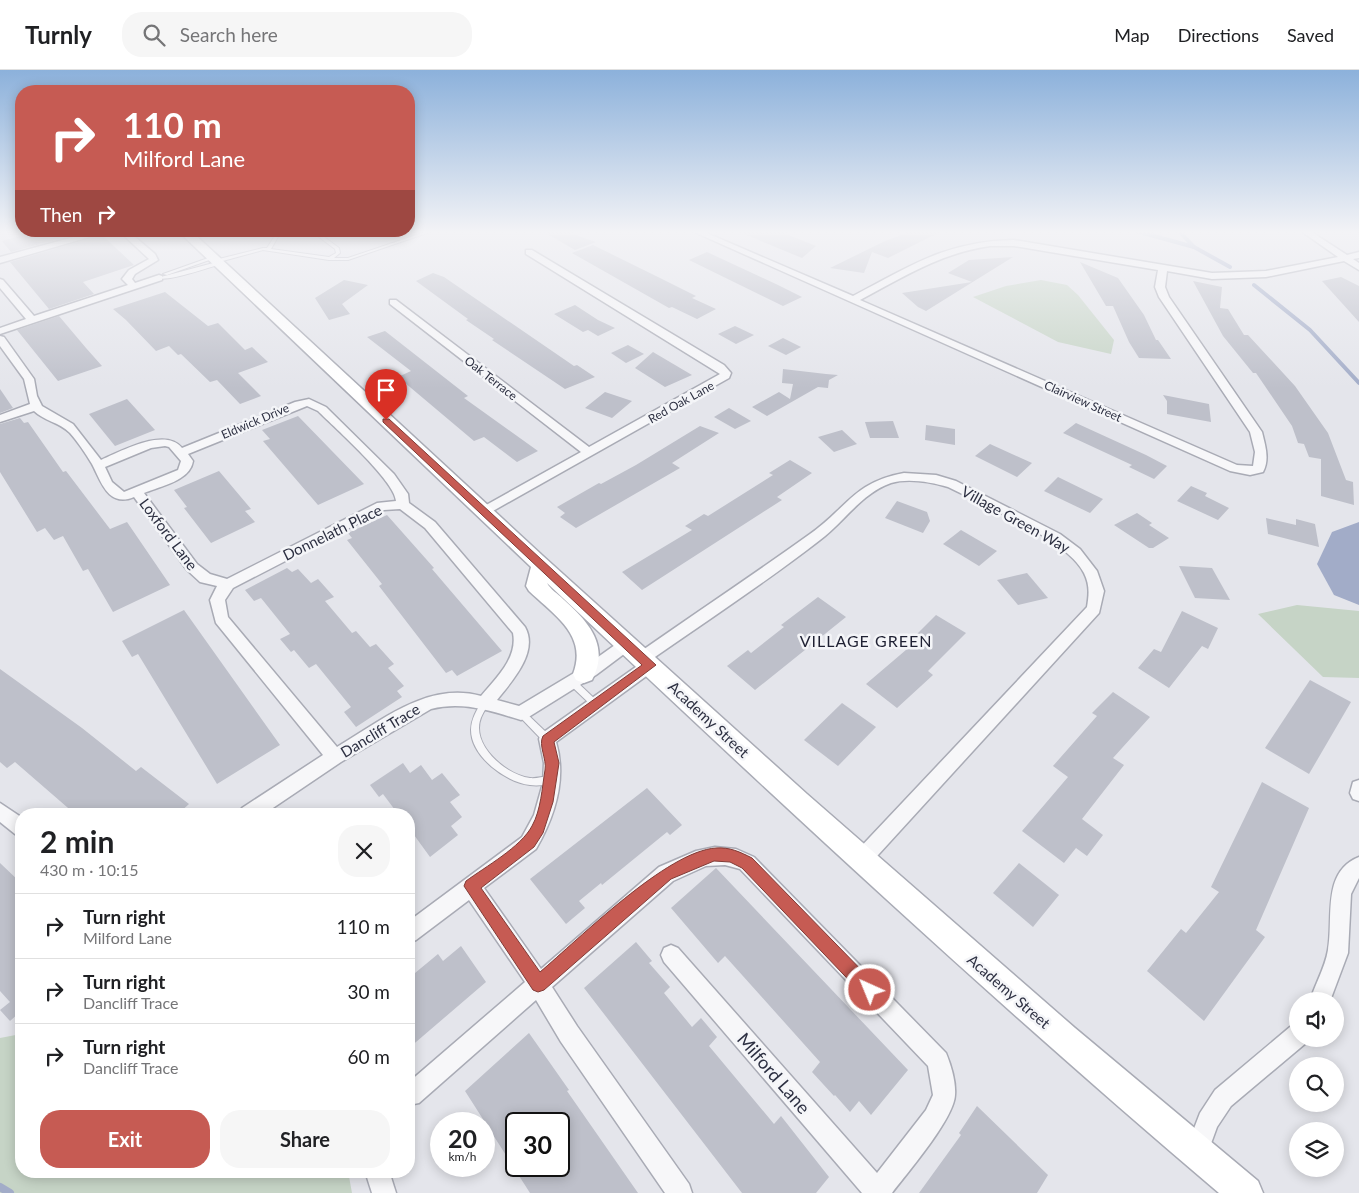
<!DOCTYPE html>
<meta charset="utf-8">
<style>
:root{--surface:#fff;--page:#f6f6f6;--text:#202124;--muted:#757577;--line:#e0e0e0;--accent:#c65b53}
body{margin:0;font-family:Lato,sans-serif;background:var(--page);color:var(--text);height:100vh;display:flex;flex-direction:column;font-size:19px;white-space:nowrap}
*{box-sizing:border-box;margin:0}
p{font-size:16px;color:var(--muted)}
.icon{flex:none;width:28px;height:28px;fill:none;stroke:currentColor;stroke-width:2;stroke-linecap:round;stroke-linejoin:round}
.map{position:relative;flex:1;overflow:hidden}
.details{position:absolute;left:15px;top:738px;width:400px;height:370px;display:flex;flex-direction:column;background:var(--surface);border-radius:20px;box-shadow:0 2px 12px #0003}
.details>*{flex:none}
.guide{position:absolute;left:15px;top:15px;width:400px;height:152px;border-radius:20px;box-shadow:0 2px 12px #0003;background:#c65b53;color:#fff;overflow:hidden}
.fabs{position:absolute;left:1289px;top:922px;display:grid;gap:10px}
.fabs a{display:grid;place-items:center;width:55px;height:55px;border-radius:50%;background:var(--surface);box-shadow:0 2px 12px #0003;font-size:25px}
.speed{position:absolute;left:430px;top:1042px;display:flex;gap:10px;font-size:25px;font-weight:700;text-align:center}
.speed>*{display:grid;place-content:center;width:65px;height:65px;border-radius:50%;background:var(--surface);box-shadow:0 2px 12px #0003;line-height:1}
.speed small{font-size:12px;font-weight:400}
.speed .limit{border:2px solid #111;border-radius:8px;background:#fff;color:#111}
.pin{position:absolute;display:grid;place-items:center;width:42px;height:42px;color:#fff;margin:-51px -21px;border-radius:50% 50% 50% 0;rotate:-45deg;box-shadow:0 0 5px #0007}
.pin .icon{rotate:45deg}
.me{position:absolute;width:55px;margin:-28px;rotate:316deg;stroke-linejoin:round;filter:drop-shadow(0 0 4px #0008)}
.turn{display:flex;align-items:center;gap:18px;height:105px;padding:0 25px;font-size:22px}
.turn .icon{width:65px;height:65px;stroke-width:2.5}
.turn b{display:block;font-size:35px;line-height:42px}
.then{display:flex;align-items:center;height:48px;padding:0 25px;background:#0003;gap:10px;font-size:19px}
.round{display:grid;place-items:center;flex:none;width:52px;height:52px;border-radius:20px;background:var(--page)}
.overview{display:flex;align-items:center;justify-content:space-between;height:85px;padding:0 25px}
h1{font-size:30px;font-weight:700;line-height:38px}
.action{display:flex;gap:10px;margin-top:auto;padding:10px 25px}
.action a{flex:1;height:58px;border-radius:20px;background:var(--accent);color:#fff;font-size:20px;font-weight:700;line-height:58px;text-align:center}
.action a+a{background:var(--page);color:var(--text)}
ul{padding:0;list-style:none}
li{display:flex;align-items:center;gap:15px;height:65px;padding:0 25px;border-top:1px solid var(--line)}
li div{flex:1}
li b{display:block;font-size:19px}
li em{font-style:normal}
header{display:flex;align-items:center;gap:30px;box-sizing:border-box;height:70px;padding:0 25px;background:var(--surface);border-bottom:1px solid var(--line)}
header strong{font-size:24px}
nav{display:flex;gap:28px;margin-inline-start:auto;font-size:18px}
.search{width:350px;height:45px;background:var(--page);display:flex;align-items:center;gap:12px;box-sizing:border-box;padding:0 18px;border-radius:20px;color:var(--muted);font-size:19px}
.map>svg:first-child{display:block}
.green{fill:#c6d4c6}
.water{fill:#a2acc8}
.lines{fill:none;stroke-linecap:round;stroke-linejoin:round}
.stream-far1{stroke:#a2acc8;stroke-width:4}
.stream{stroke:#a2acc8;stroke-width:8}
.building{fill:#bec0ca;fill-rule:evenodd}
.lane-casing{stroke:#a9abb5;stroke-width:2}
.street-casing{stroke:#a9abb5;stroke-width:3}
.secondary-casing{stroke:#a9abb5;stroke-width:3}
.lane{fill:#f7f7f9;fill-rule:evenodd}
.street{fill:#f7f7f9;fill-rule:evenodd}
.secondary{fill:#fff;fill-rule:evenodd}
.route{fill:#c65b53;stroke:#813b36}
.labels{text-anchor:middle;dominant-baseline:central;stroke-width:5;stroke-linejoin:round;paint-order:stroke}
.far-street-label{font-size:12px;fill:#2d3042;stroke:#f4f5f8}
.street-label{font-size:15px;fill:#2d3042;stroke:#f4f5f8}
.neighbourhood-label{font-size:16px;letter-spacing:1px;fill:#1f2133;stroke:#f4f5f8}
.near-street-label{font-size:18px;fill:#2d3042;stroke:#f4f5f8}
</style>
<header>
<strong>Turnly</strong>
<div class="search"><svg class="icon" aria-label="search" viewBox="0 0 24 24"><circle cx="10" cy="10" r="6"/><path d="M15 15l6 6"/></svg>Search here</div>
<nav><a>Map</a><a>Directions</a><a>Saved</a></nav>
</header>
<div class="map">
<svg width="1359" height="1123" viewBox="0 0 1359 1123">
<rect width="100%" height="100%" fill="#e4e5eb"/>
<!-- green -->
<g class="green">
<polygon points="1041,210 1067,215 1078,225 1114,270 1111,284 1058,272 973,227 1006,216"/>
<polygon points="1297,535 1359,541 1359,608 1323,607 1258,544"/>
<polygon points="21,964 21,1101 348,1101 352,1123 0,1123 0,968"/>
</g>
<!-- water -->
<polygon class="water" points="1359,452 1359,535 1334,525 1317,494 1332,462"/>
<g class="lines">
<!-- stream-far1 -->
<g class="stream-far1">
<polyline points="1136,161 1194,177"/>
<polyline points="1179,161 1194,177 1230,197"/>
<polyline points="1254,215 1310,260 1359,313"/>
</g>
<!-- stream -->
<polyline class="stream" points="0,1117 10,1123"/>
</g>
<!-- building -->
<g class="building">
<polygon points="38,161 88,161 11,182 2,171"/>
<polygon points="542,161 564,161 596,172 575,180"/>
<polygon points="737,161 779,161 816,176 802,188"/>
<polygon points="913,161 942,161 888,188 872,182 864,203 830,198 885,171"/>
<polygon points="102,165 134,195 83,212 94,224 49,239 10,192"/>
<polygon points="593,175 658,207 696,226 692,228 716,239 697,249 672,237 669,238 572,183"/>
<polygon points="707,182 778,215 802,227 783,236 689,190"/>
<polygon points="1013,187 926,241 918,237 902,223 972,212 948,203 969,190"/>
<polygon points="1080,192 1118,208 1144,245 1156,270 1158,270 1171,289 1139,288 1129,272 1113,236 1106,236"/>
<polygon points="433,203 444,207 574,296 577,295 595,307 565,319 492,270 494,269 466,250 468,249 416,211"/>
<polygon points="1341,207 1359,216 1359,252 1322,211"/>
<polygon points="344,210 368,215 342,234 350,244 329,250 315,228"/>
<polygon points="1193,211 1222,217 1220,238 1228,239 1244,265 1248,265 1295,316 1328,363 1346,410 1353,412 1354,435 1321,426 1321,389 1309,387 1304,374 1298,373 1292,356 1256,303 1253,303 1223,266"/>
<polygon points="165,222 208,256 218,253 245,280 252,277 268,292 238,303 261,326 240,334 217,310 210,312 181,284 178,285 169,276 156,281 126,250 113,239"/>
<polygon points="575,235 598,250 615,258 598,266 588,260 583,262 554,244"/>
<polygon points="59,246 86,278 102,296 58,311 17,260"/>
<polygon points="735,256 754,265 736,274 718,264"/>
<polygon points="385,261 468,326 464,328 538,381 517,392 484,367 474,371 398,307 411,301 367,267"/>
<polygon points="783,268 801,277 786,285 768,276"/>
<polygon points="628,275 644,284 626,293 611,283"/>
<polygon points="653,282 692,305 665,317 635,298"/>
<polygon points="783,299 826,304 838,305 829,310 828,318 818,317 767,346 752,337 779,322 790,329 793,314 782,313"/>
<polygon points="0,319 13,338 0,343"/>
<polygon points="605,322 632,331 612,348 585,338"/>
<polygon points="1163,325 1209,334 1211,352 1167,344 1167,331"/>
<polygon points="127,329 155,360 115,376 89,344"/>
<polygon points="729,338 751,351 735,359 714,347"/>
<polygon points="298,346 364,414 318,435 263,371 270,369 262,360"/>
<polygon points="20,348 24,353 28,352 63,402 66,401 110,459 127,452 170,515 113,542 88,499 83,501 63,466 54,470 45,458 37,462 0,402 0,354"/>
<polygon points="893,351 899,368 870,368 865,352"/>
<polygon points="1076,353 1146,385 1167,396 1154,409 1129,397 1132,395 1063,363"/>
<polygon points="926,355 955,359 955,375 925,370"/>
<polygon points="700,356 719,363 672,393 680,398 576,458 560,447 565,443 557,437 599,413 601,414 636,395"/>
<polygon points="842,360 857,374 834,382 818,367"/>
<polygon points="990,374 1032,393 1017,407 975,386"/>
<polygon points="790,390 812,403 777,427 782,430 642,520 622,502 692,460 685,456 704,444 708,446 773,405 769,403"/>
<polygon points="219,401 251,439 245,441 255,452 211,473 184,438 187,437 174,420"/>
<polygon points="1058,407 1103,429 1090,443 1044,421"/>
<polygon points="1191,416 1207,423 1205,426 1229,438 1218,450 1177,431"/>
<polygon points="897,431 927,442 930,451 923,463 885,448"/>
<polygon points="1137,443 1152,453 1149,455 1169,468 1153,478 1149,478 1114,455"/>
<polygon points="387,445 434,498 432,499 502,581 457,606 452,600 446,603 379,516 382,514 347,470 352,468 348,463"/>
<polygon points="1266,448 1296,455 1296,449 1315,454 1319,477 1268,464"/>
<polygon points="961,460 997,481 979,496 943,474"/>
<polygon points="1179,496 1212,498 1230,530 1195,528"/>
<polygon points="287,498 292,502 298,499 311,513 318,509 334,527 325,531 352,563 356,561 370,577 376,574 394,594 388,598 404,616 397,621 402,627 356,657 344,642 351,637 316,594 309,598 294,580 291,582 280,569 290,564 261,528 254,531 245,520"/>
<polygon points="1027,503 1048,528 1018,535 997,510"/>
<polygon points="818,527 846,547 755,620 727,596 748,580 751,583 784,557 781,555"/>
<polygon points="184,540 280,675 217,714 138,584 132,587 122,571"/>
<polygon points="1182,541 1218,558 1208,579 1202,576 1169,618 1138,598 1154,579 1161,582"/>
<polygon points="936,545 966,563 928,601 933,605 897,638 866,614 920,568 916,565"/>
<polygon points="0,599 82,658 136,701 141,697 189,734 178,744 75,744 15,692 7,698 0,692"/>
<polygon points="1310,610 1351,632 1309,704 1265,678"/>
<polygon points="1113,622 1150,647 1113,688 1124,695 1082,749 1103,765 1087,786 1076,778 1064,793 1022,761 1068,707 1053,696 1097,646 1092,643"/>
<polygon points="842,633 876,657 838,696 804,670"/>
<polygon points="403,693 410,703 421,695 432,710 442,703 460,725 450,732 462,747 451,756 458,765 430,787 409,758 409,744 398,744 383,724 379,727 370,715"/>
<polygon points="1262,712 1309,738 1256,860 1265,867 1204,951 1147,901 1181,859 1186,863 1219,822 1211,817"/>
<polygon points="647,718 682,755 670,765 667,762 602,815 601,813 579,831 585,838 566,854 530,809"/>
<polygon points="0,793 21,813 21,944 20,942 10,951 0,940 10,932 0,921"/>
<polygon points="1019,793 1059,825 1033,857 993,823"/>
<polygon points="716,798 908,1000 871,1045 859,1031 850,1042 835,1025 834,1026 812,1002 820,992 725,886 718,893 671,838"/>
<polygon points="636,872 652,891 649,893 670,917 664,923 692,957 701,948 717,967 709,976 774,1054 781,1046 829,1107 816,1123 742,1123 584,918"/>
<polygon points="461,876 486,912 409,978 409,908 438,884 443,891"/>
<path d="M529 963 569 1020 567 1021 638 1123H530L465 1021ZM516 1054H559V1096H516Z"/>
<polygon points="977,1036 1048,1105 1037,1123 919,1123 961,1065 959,1063"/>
</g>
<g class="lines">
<defs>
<g id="lane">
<path d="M272 161H277L279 163 297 161 279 165 271 179 329 187 336 183 335 179 311 161H316L339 178 340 183 334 188H348L428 161H433L348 190H329L263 180 219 192 221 193V194C207 198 168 212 157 208L217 192 215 191V190L263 178H267L276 164Z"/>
<polygon points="211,187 215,188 167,205 163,204"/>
<polygon points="572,609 575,610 598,632 599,634 598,636 595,637 592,636 569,614 568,612 569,610"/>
<path d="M485 630 488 631 489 633C484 642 479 648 479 658 479 681 508 705 530 708 538 709 545 705 553 707L554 710 553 713C546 715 537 716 530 715 505 712 471 686 471 660 471 649 477 640 482 631Z"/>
<polygon points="521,640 524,641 550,666 551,669 550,672 547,673 544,672 518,645 517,643 518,641"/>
</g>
<g id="street">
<polygon points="96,161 110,161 0,193 0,187"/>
<polygon points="119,161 128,161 155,184 158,190 135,204 132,209 135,213 159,205 162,206 162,210 0,264 0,258 26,249 0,218 0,209 3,210 34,246 128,215 122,209 129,200 149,189"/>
<path d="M692 161H702L853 226C910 196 947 171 1014 170L1212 203 1266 201 1338 187 1301 161H1310L1347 185 1359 182V188L1353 189 1359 193V200L1344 191 1266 207 1212 209 1167 201 1165 217 1169 227 1262 362C1265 375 1270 389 1263 402L1250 405 1230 401ZM990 176H1014L1158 200 1155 217 1159 227 1250 362 1255 382 1253 396 1237 395 860 230C903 207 941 183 990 176Z"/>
<polygon points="526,180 532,180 724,295 731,303 729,308 484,446 479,445 477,442 479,439 581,382 390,234 390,230 396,230 589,377 720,304 526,184"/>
<path d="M0 266 4 267 34 309 37 326 42 336 73 354 101 390C122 381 165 357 182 378L295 332 309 329 326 337 394 404 408 424 409 433 435 452 525 557C539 582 512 611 497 630L519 636 584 597 622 570H632L635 574 632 578 596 605 527 648 521 650C491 641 463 631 431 639L341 692 264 744H239L242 738 323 685 216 553 210 530 217 516 200 512 187 500 134 427C108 438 101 411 92 394 86 384 78 372 70 363 59 352 44 351 34 341L0 352V345L30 334 24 309 0 276ZM307 336 318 341C335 358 395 411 396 431L377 433 227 509 210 504 197 494 144 423C161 416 190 411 193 391L188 384ZM165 376 169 377 181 391 178 400 124 422 112 412 105 397 151 378ZM400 439 425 458 513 563C518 588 496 608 481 626 428 611 381 651 337 677L228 547 225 530 233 518 384 440Z"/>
<path d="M904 403 936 405 956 411 1060 464 1080 479 1097 501 1104 521 1099 543 868 796 861 799 854 796 852 790 854 784 1087 537C1089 525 1090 515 1084 503 1067 469 983 435 948 417 931 412 908 408 891 413 862 423 844 452 820 470 766 512 708 550 652 589L658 595 656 599 556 672C567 709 555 746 536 779L484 818 541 899 659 797 696 781 715 777 736 779 754 787 946 983C951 995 956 1012 955 1025 954 1049 907 1103 892 1123H862L664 892 661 885 664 878 671 875 678 878 877 1103 926 1040 933 1025 928 996 740 799 725 795 706 796 673 811 552 917 577 956 689 1114 692 1123H665L561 972 536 930 419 1033 409 1035V1012L525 912 469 830 416 870 409 873V851L522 767 534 745 543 713 544 693 539 669 541 664 640 594 634 588 637 584C694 544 753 505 810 464 847 438 854 412 904 403Z"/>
<polygon points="1359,710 1359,731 1353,729 1350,723 1353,712"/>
<polygon points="0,733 21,747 21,766 15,764 0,752"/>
<path d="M1359 787V808L1351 824 1348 883 1330 931H1310C1315 914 1325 898 1328 880 1334 849 1321 802 1359 787Z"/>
<polygon points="1298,954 1298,969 1307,969 1306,973 1231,1036 1217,1057 1205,1090 1197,1094 1189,1090 1185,1082 1200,1043 1215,1020 1290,957"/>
<polygon points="365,1101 389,1101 396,1123 372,1123"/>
</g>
<path id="secondary" d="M178 161H191L543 486 807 724 1075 958 1258 1111 1263 1123H1219C988 927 767 721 547 513 550 519 558 524 563 529 589 552 610 576 592 610L584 613 576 610 573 604C588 565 554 545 529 521L526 516 531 497Z"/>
</defs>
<!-- lane casing -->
<use href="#lane" class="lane-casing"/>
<!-- street casing -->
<use href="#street" class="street-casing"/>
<!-- secondary casing -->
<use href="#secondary" class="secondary-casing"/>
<!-- lane -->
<use href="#lane" class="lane"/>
<!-- street -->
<use href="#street" class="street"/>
<!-- secondary -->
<use href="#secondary" class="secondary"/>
</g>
<!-- sky -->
<linearGradient id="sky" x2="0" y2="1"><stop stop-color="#8cb1db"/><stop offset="0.51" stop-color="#f3f3f6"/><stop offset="1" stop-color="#f3f3f6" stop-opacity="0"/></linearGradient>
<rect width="1359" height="318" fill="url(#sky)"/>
<!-- route -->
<path class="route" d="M383 349H389L656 595 554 672 559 693 553 732 543 763 534 777 481 818 540 902C579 869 667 781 716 778 730 777 740 782 752 788L875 914 878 920 875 926 870 928 864 926 742 798 730 792 714 791 671 809 544 920 538 922 533 920 464 816 466 811C485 797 521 777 532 756 541 740 542 718 545 700 547 689 538 675 543 666L642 595 383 352Z"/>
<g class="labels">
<!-- far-street labels -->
<g class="far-street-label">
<text transform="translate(491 308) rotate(38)">Oak Terrace</text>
<text transform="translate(1083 331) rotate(24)">Clairview Street</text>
<text transform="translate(681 332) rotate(-29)">Red Oak Lane</text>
<text transform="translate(255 351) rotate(-23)">Eldwick Drive</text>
</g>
<!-- street labels -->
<g class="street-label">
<text transform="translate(1016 449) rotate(29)">Village Green Way</text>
<text transform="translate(332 462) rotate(-26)">Donnelath Place</text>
<text transform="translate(169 464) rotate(53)">Loxford Lane</text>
<text transform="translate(709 649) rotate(43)">Academy Street</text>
<text transform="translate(380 660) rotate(-31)">Dancliff Trace</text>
<text transform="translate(1009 921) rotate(41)">Academy Street</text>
</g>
<!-- neighbourhood labels -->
<g class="neighbourhood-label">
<text x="866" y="570">VILLAGE GREEN</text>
</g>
<!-- near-street labels -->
<g class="near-street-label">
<text transform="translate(774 1003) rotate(49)">Milford Lane</text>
</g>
</g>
</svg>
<div class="fabs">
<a><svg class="icon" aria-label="sound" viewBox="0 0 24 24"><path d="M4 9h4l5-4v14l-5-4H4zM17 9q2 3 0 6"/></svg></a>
<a><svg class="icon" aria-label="search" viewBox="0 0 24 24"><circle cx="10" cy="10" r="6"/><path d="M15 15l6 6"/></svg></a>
<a><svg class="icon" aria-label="layers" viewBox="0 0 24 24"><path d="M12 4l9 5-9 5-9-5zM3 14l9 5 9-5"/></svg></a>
</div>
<div class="speed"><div>20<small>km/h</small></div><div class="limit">30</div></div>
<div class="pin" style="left:386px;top:350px;background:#d93025"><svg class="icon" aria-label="arrive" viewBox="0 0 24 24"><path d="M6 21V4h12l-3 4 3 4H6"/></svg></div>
<svg class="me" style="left:870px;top:920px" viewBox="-20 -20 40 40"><circle r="17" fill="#c65b53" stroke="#fff" stroke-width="3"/><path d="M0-11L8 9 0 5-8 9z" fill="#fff"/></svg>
<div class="guide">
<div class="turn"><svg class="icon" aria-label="right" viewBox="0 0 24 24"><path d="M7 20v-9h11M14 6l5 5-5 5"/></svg><div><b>110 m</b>Milford Lane</div></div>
<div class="then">Then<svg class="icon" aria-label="right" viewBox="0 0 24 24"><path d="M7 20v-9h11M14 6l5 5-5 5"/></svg></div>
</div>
<section class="details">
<div class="overview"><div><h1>2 min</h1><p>430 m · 10:15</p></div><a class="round"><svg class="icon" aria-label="close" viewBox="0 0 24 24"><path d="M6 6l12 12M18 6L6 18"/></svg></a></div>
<ul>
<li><svg class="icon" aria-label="right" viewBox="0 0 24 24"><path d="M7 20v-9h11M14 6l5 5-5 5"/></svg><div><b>Turn right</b><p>Milford Lane</p></div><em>110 m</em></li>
<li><svg class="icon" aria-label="right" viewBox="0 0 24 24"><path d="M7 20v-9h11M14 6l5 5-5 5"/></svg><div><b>Turn right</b><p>Dancliff Trace</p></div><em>30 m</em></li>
<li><svg class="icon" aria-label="right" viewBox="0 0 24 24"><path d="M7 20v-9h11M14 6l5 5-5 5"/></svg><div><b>Turn right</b><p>Dancliff Trace</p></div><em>60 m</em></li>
</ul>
<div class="action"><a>Exit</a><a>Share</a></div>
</section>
</div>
